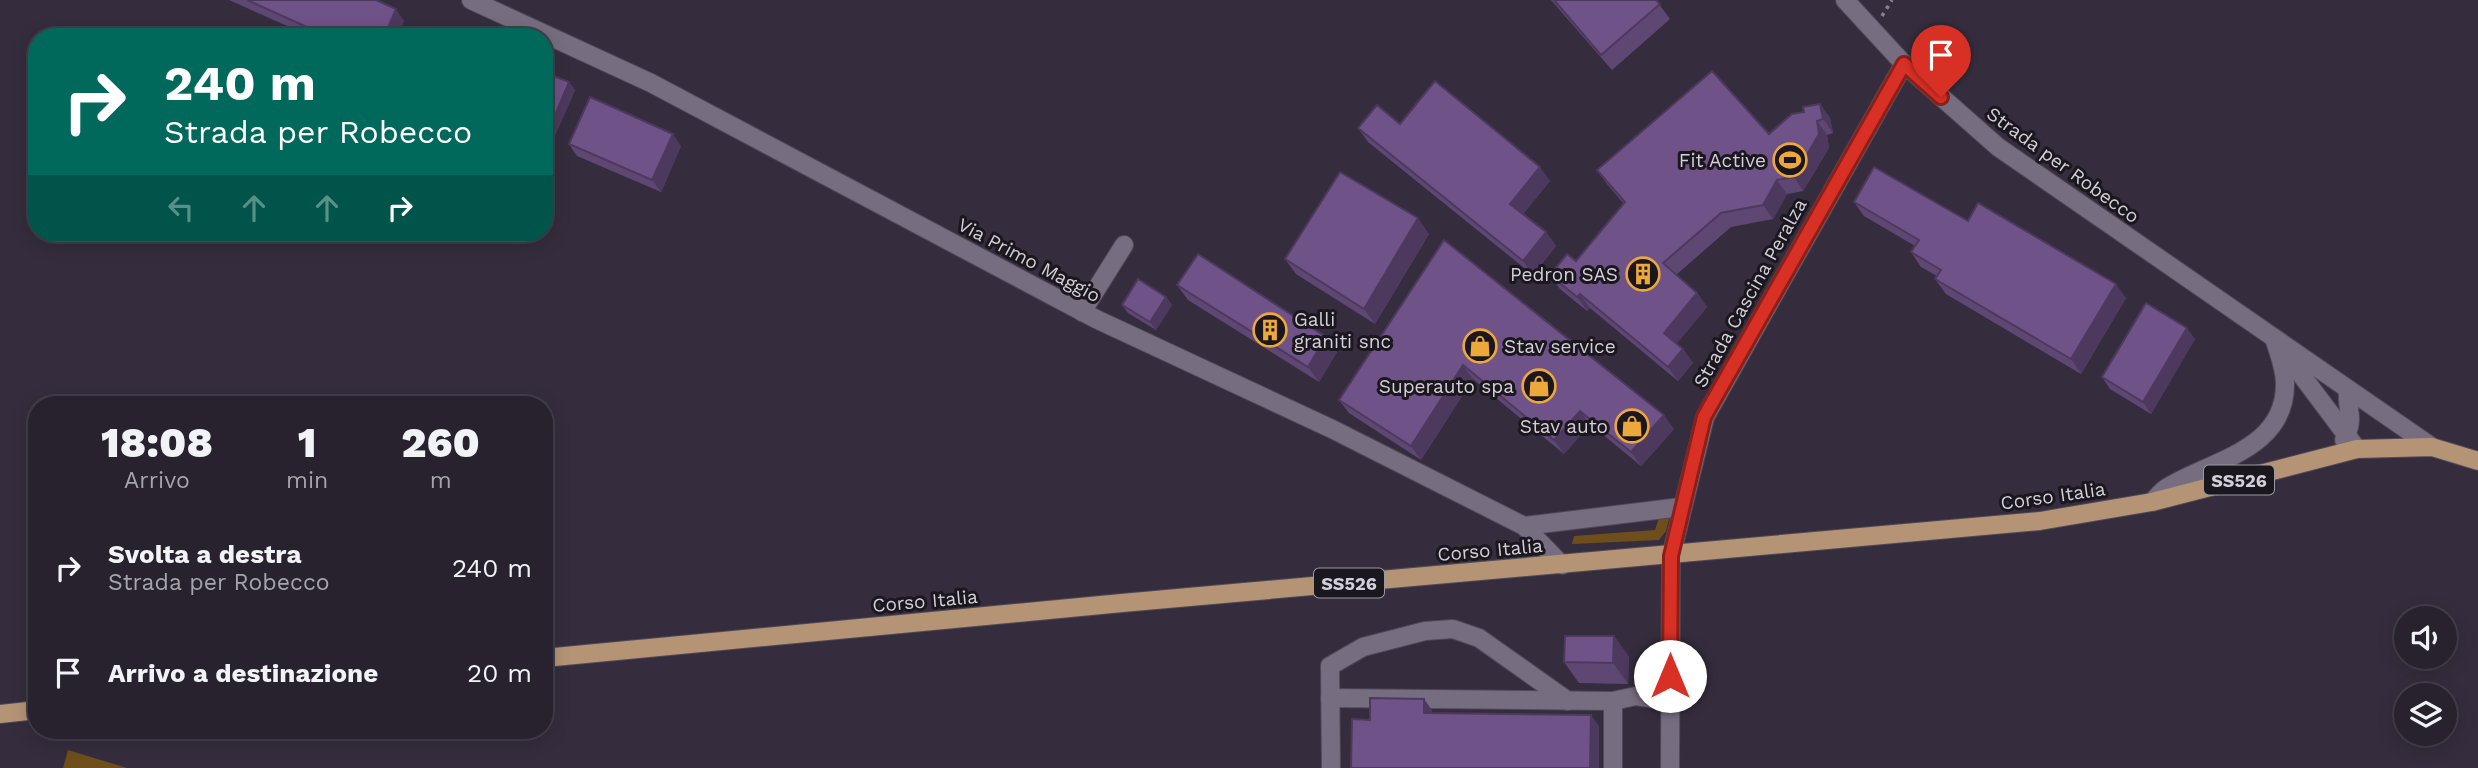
<!DOCTYPE html>
<html lang="it">
<style>
:root{--surface:#28222e;--page:#342f3a;--text:#f1f3f6;--muted:#a5a4aa;--line:#443f4a}
body{margin:0;font-family:"Work Sans",sans-serif;background:var(--page);color:var(--text);height:100vh;display:flex;flex-direction:column;font-size:26px;white-space:nowrap}
*{box-sizing:border-box;margin:0}
p{font-size:23px;color:var(--muted)}
.icon{flex:none;width:38px;height:38px;fill:none;stroke:currentColor;stroke-width:2;stroke-linecap:round;stroke-linejoin:round}
.map{position:relative;flex:1;overflow:hidden}
.side{position:absolute;left:28px;top:396px;width:525px;height:343px;display:flex;flex-direction:column;background:var(--surface);border-radius:28px;box-shadow:0 4px 18px #0003,0 0 0 2px var(--line)}
.side>*{flex:none}
.top-card{position:absolute;left:28px;top:28px;width:525px;height:214px;border-radius:28px;box-shadow:0 4px 18px #0003,0 0 0 2px var(--line);background:#00695c;color:#fff;overflow:hidden}
.controls{position:absolute;left:2394px;top:606px;display:grid;gap:14px}
.controls a{display:grid;place-items:center;width:63px;height:63px;border-radius:50%;background:var(--surface);box-shadow:0 4px 18px #0003,0 0 0 2px var(--line);font-size:35px}
.pin{position:absolute;display:grid;place-items:center;width:60px;height:60px;color:#fff;margin:-72px -30px;border-radius:50% 50% 50% 0;rotate:-45deg;box-shadow:0 0 7px #0007}
.pin .icon{rotate:45deg}
.me{position:absolute;width:77px;margin:-38px;rotate:0deg;stroke-linejoin:round;filter:drop-shadow(0 0 5px #0008)}
.turn{display:flex;align-items:center;gap:24px;height:147px;padding:0 21px;font-size:32px}
.turn .icon{width:91px;height:91px;stroke-width:2.5}
.turn b{display:block;font-size:49px;line-height:60px}
.lanes{display:flex;align-items:center;height:66px;padding:0 21px;background:#0003;justify-content:center;gap:35px;direction:ltr}
.lanes .off{opacity:.35}
.eta{display:flex;justify-content:space-evenly;align-items:center;height:119px;text-align:center}
.eta b{font-size:42px;font-weight:800;line-height:49px}
ul{padding:0;list-style:none}
li{display:flex;align-items:center;gap:21px;height:105px;padding:0 21px}
li div{flex:1}
li b{display:block;font-size:26px}
li em{font-style:normal}
.map>svg:first-child{display:block}
.green{fill:#6e4e1b}
.lines{fill:none;stroke-linecap:round;stroke-linejoin:round}
.minor-casing{stroke:#504957;stroke-width:20}
.major-casing{stroke:#504957;stroke-width:20}
.path{stroke:#88828f;stroke-width:3.5;stroke-dasharray:3.5 5;stroke-linecap:butt}
.minor{stroke:#776d80;stroke-width:18}
.major{stroke:#b49475;stroke-width:18}
.wall{fill:#5f4774}
.shaded-wall{fill:#4e395e}
.building{fill:#6f5287;stroke:#4e395e;stroke-width:2}
.route-casing{stroke:#8d1f18;stroke-width:18}
.route{stroke:#d93025;stroke-width:12}
.labels{text-anchor:middle;dominant-baseline:central;stroke-width:6;stroke-linejoin:round;paint-order:stroke}
.shield{fill:#1b171e;stroke:#9c97a1;stroke-width:2}
.shield-label{font-size:18px;font-weight:bold;fill:#d4ced9}
.poi-label{font-size:19px;fill:#d4ced9;stroke:#1b171e;text-anchor:end}
.street-label{font-size:19px;fill:#d4ced9;stroke:#1b171e}
</style>
<div class="map">
<svg width="2478" height="768" viewBox="0 0 2478 768">
<rect width="100%" height="100%" fill="#352d3d"/>
<!-- green -->
<g class="green">
<polygon points="1660,515 1670,515 1666,531 1659,540 1572,544 1574,536 1655,530"/>
<polygon points="68,750 127,768 63,768"/>
</g>
<g class="lines">
<defs>
<g id="minor">
<polyline points="471,0 651,83 1096,319 1332,429 1524,526 1562,565"/>
<polyline points="1845,0 1904,64 1998,147 2432,447"/>
<polyline points="1082,312 1124,245"/>
<polyline points="2284,352 2357,449"/>
<path d="M2344 440C2356 416 2346 412 2348 390"/>
<path d="M2152 502C2157 497 2162 490 2168 487 2212 460 2286 450 2285 383 2285 369 2279 354 2275 341"/>
<polyline points="1524,526 1681,507"/>
<polyline points="1330,698 1613,701"/>
<polyline points="1331,768 1330,666 1363,647 1425,631 1453,629 1479,638 1568,701"/>
<polyline points="1613,768 1613,701 1636,696 1670,701"/>
<polyline points="1670,768 1671,556 1705,417 1904,64"/>
</g>
<g id="major">
<polyline points="544,658 1122,603 2040,521 2152,502 2357,449 2432,447 2478,461"/>
<polyline points="0,714 37,710"/>
</g>
</defs>
<!-- minor casing -->
<use href="#minor" class="minor-casing"/>
<!-- major casing -->
<use href="#major" class="major-casing"/>
<!-- path -->
<polyline class="path" points="1882,16 1892,0"/>
<!-- minor -->
<use href="#minor" class="minor"/>
<!-- major -->
<use href="#major" class="major"/>
</g>
<!-- wall -->
<g class="wall">
<polygon points="229,0 376,0 404,21 397,37 312,37"/>
<polygon points="1551,0 1656,0 1670,19 1612,70"/>
<polygon points="544,72 569,82 575,90 553,140 544,137"/>
<polygon points="1820,104 1830,118 1833,133 1827,135 1829,148 1803,191 1787,194 1773,219 1731,227 1676,275 1697,293 1707,307 1677,343 1683,349 1693,363 1678,381 1590,308 1587,311 1560,289 1550,275 1576,261 1624,204 1607,184 1597,170 1769,134"/>
<polygon points="1400,124 1550,181 1523,214 1546,232 1556,246 1533,275 1368,142 1358,128"/>
<polygon points="569,144 681,146 661,192 577,156"/>
<polygon points="1854,202 1968,221 2126,298 2081,374 1946,294 1935,279 1937,276 1921,267 1911,252 1915,246 1864,216"/>
<polygon points="1429,234 1375,324 1296,274 1285,259"/>
<polygon points="1444,240 1674,429 1641,466 1590,424 1564,454 1473,379 1421,460 1349,413 1339,400"/>
<polygon points="1177,285 1337,352 1319,382 1188,300"/>
<polygon points="1166,297 1172,305 1156,330 1128,313 1122,305"/>
<polygon points="2195,339 2151,414 2110,389 2102,377"/>
<polygon points="1614,636 1629,657 1628,684 1579,683 1564,662"/>
</g>
<!-- shaded-wall -->
<g class="shaded-wall">
<polygon points="396,9 404,21 397,37 384,37"/>
<polygon points="569,82 575,90 553,140 548,132"/>
<polygon points="1820,104 1830,118 1833,133 1823,119"/>
<polygon points="1817,121 1827,135 1829,148 1803,191 1794,177"/>
<polygon points="673,134 681,146 661,192 652,180"/>
<polygon points="1540,167 1550,181 1520,217 1510,204"/>
<polygon points="1777,180 1787,194 1773,219 1763,205"/>
<polygon points="1418,218 1429,234 1375,324 1364,309"/>
<polygon points="1546,232 1556,246 1533,275 1523,261"/>
<polygon points="2116,284 2126,298 2081,374 2071,359"/>
<polygon points="1697,293 1707,307 1674,347 1664,333"/>
<polygon points="1580,294 1590,308 1587,311 1577,297"/>
<polygon points="1166,297 1172,305 1156,330 1150,322"/>
<polygon points="2187,328 2195,339 2151,414 2143,402"/>
<polygon points="1326,337 1337,352 1319,382 1308,367"/>
<polygon points="1683,349 1693,363 1678,381 1668,367"/>
<polygon points="1463,365 1473,379 1421,460 1411,446"/>
<polygon points="1580,411 1590,424 1564,454 1554,440"/>
<polygon points="1664,415 1674,429 1641,466 1631,452"/>
<polygon points="1614,636 1629,657 1628,684 1613,663"/>
<polygon points="1424,699 1432,710 1432,724 1424,713"/>
<polygon points="1591,715 1599,726 1599,768 1590,768"/>
</g>
<!-- building -->
<g class="building">
<polygon points="247,0 376,0 396,9 384,37 329,37"/>
<polygon points="1554,0 1656,0 1660,4 1601,55"/>
<polygon points="1712,71 1769,134 1792,114 1804,112 1803,107 1820,104 1823,119 1817,121 1819,134 1794,177 1777,180 1763,205 1721,213 1663,263 1697,293 1664,333 1683,349 1668,367 1580,294 1577,297 1550,275 1567,254 1576,261 1625,202 1597,170"/>
<polygon points="544,72 569,82 548,132 544,131"/>
<polygon points="1435,81 1540,167 1510,204 1546,232 1523,261 1358,128 1377,105 1400,124"/>
<polygon points="590,97 673,134 652,180 569,144"/>
<polygon points="1874,167 1968,221 1978,203 2116,284 2071,359 1935,279 1941,270 1911,252 1919,240 1854,202"/>
<polygon points="1340,172 1418,218 1364,309 1285,259"/>
<polygon points="1444,240 1664,415 1631,452 1580,411 1554,440 1463,365 1411,446 1339,400"/>
<polygon points="1198,254 1326,337 1308,367 1177,285"/>
<polygon points="1138,279 1166,297 1150,322 1122,305"/>
<polygon points="2146,303 2187,328 2143,402 2102,377"/>
<polygon points="1565,636 1614,636 1613,663 1564,662"/>
<polygon points="1370,698 1424,699 1424,713 1591,715 1590,768 1351,768 1352,719 1370,720"/>
</g>
<g class="lines">
<defs>
<polyline id="route" points="1670,676 1671,556 1704,417 1904,64 1941,97"/>
</defs>
<!-- route casing -->
<use href="#route" class="route-casing"/>
<!-- route -->
<use href="#route" class="route"/>
</g>
<!-- icons -->
<defs>
<symbol id="stadium-ring" viewBox="-11 -11 22 22"><circle r="9.5" fill="#1b171e" stroke="#eda83b" stroke-width="1.5"/><path d="M0-5a6.5 5 0 1 0 0 10a6.5 5 0 1 0 0-10ZM-3.5-1.8h7v3.6h-7Z" fill="#eda83b"/></symbol>
<symbol id="building-ring" viewBox="-11 -11 22 22"><circle r="9.5" fill="#1b171e" stroke="#eda83b" stroke-width="1.5"/><path d="M-4-6H4V6H1V3H-1V6H-4ZM-2.5-4.3h1.7v1.8h-1.7ZM.8-4.3h1.7v1.8H.8ZM-2.5-1h1.7V.8h-1.7ZM.8-1h1.7V.8H.8Z" fill="#eda83b"/></symbol>
<symbol id="shop-ring" viewBox="-11 -11 22 22"><circle r="9.5" fill="#1b171e" stroke="#eda83b" stroke-width="1.5"/><path d="M-5-2.5h2.3a2.7 3.5 0 0 1 5.4 0H5L5.5 6h-11ZM-1.5-2.5h3a1.5 2.3 0 0 0-3 0Z" fill="#eda83b"/></symbol>
</defs>
<g fill-rule="evenodd">
<use href="#stadium-ring" x="1771" y="141" width="38" height="38"/>
<use href="#building-ring" x="1624" y="255" width="38" height="38"/>
<use href="#building-ring" x="1251" y="311" width="38" height="38"/>
<use href="#shop-ring" x="1461" y="327" width="38" height="38"/>
<use href="#shop-ring" x="1520" y="367" width="38" height="38"/>
<use href="#shop-ring" x="1613" y="407" width="38" height="38"/>
</g>
<g class="labels">
<!-- shield labels -->
<g class="shield">
<rect x="2204" y="465.5" width="70" height="29" rx="5"/>
<rect x="1314" y="568.5" width="70" height="29" rx="5"/>
</g>
<g class="shield-label">
<text x="2239" y="480">SS526</text>
<text x="1349" y="583">SS526</text>
</g>
<!-- poi labels -->
<g class="poi-label">
<text x="1766" y="160">Fit Active</text>
<text x="1618" y="274">Pedron SAS</text>
<text x="1294" y="319" text-anchor="start">Galli<tspan x="1294" dy="22">graniti snc</tspan></text>
<text x="1504" y="346" text-anchor="start">Stav service</text>
<text x="1514" y="386">Superauto spa</text>
<text x="1608" y="426">Stav auto</text>
</g>
<!-- street labels -->
<g class="street-label">
<text transform="translate(2063 165) rotate(36)">Strada per Robecco</text>
<text transform="translate(1029 260) rotate(28)">Via Primo Maggio</text>
<text transform="translate(1750 293) rotate(-61)">Strada Cascina Peralza</text>
<text transform="translate(2053 496) rotate(-8)">Corso Italia</text>
<text transform="translate(1490 550) rotate(-5)">Corso Italia</text>
<text transform="translate(925 601) rotate(-5)">Corso Italia</text>
</g>
</g>
</svg>
<div class="controls">
<a><svg class="icon" aria-label="sound" viewBox="0 0 24 24"><path d="M4 9h4l5-4v14l-5-4H4zM17 9q2 3 0 6"/></svg></a>
<a><svg class="icon" aria-label="layers" viewBox="0 0 24 24"><path d="M12 4l9 5-9 5-9-5zM3 14l9 5 9-5"/></svg></a>
</div>
<div class="pin" style="left:1941px;top:97px;background:#d93025"><svg class="icon" aria-label="arrive" viewBox="0 0 24 24"><path d="M6 21V4h12l-3 4 3 4H6"/></svg></div>
<svg class="me" style="left:1670px;top:676px" viewBox="-20 -20 40 40"><circle r="19" fill="#fff"/><path d="M0-13L10 11 0 6-10 11z" fill="#d93025"/></svg>
<div class="top-card">
<div class="turn"><svg class="icon" aria-label="right" viewBox="0 0 24 24"><path d="M7 20v-9h11M14 6l5 5-5 5"/></svg><div><b>240 m</b>Strada per Robecco</div></div>
<div class="lanes"><svg class="icon off" aria-label="left" viewBox="0 0 24 24"><path d="M17 20v-9H6M10 6l-5 5 5 5"/></svg><svg class="icon off" aria-label="ahead" viewBox="0 0 24 24"><path d="M12 20V5M6 11l6-6 6 6"/></svg><svg class="icon off" aria-label="ahead" viewBox="0 0 24 24"><path d="M12 20V5M6 11l6-6 6 6"/></svg><svg class="icon" aria-label="right" viewBox="0 0 24 24"><path d="M7 20v-9h11M14 6l5 5-5 5"/></svg></div>
</div>
<section class="side">
<div class="eta">
<div><b>18:08</b><p>Arrivo</p></div>
<div><b>1</b><p>min</p></div>
<div><b>260</b><p>m</p></div>
</div>
<ul>
<li><svg class="icon" aria-label="right" viewBox="0 0 24 24"><path d="M7 20v-9h11M14 6l5 5-5 5"/></svg><div><b>Svolta a destra</b><p>Strada per Robecco</p></div><em>240 m</em></li>
<li><svg class="icon" aria-label="arrive" viewBox="0 0 24 24"><path d="M6 21V4h12l-3 4 3 4H6"/></svg><div><b>Arrivo a destinazione</b></div><em>20 m</em></li>
</ul>
</section>
</div>
